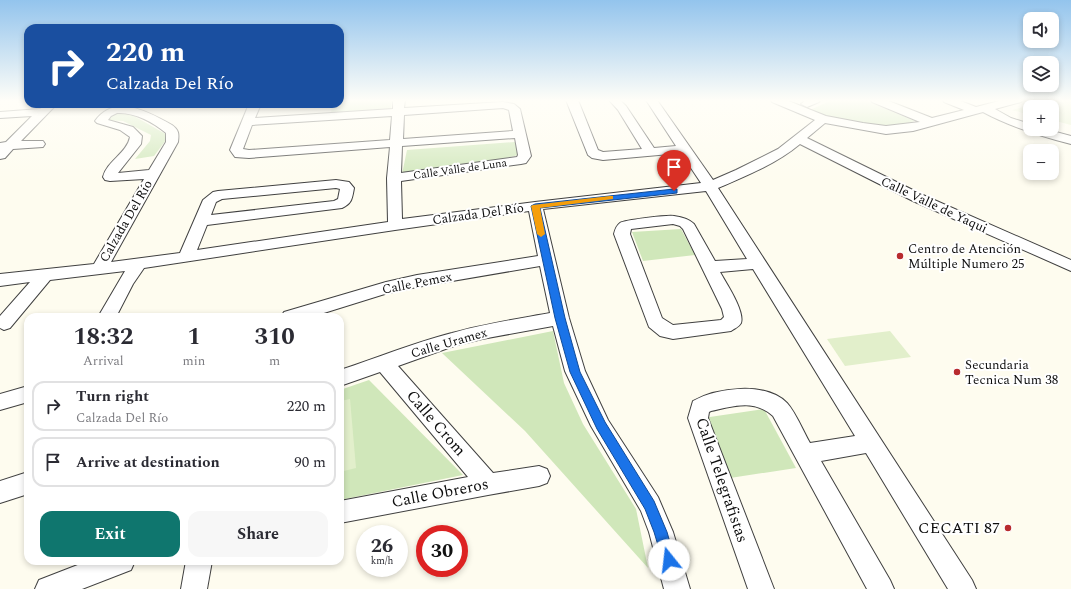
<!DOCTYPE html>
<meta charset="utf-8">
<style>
:root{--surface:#fff;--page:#f7f7f7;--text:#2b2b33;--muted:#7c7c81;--line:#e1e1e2;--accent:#0f766e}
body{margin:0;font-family:Spectral,serif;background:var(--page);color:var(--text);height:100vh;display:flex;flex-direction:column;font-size:15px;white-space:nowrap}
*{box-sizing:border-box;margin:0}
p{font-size:13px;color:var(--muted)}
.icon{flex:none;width:22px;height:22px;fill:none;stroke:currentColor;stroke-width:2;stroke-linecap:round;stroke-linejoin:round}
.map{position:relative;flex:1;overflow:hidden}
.details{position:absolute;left:24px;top:313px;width:320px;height:252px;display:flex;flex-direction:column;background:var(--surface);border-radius:12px;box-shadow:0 2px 6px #0003}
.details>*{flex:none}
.guide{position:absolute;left:24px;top:24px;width:320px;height:84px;border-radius:12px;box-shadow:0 2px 6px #0003;background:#1a4fa0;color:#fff;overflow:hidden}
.controls{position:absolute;left:1023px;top:12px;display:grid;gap:8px}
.controls a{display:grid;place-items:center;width:36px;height:36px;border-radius:8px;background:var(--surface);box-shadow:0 2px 6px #0003;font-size:20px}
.speed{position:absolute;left:356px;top:525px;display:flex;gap:8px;font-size:20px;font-weight:700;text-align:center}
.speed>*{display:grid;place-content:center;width:52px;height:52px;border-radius:50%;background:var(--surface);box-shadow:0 2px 6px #0003;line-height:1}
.speed small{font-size:10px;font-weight:400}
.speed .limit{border:6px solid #d22;background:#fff;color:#111}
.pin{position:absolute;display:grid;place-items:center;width:34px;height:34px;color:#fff;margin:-41px -17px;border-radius:50% 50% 50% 0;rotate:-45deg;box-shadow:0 0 4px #0007}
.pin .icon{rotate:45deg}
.me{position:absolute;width:44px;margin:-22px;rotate:344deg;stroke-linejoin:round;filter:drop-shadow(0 0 3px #0008)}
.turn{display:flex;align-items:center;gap:14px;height:84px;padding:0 16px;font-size:18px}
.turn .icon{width:52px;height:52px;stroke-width:2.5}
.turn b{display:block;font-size:28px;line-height:34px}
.eta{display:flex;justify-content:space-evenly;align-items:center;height:68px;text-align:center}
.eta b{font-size:24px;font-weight:700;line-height:28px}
.action{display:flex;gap:8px;margin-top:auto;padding:8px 16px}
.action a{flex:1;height:46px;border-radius:12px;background:var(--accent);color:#fff;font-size:16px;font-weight:700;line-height:46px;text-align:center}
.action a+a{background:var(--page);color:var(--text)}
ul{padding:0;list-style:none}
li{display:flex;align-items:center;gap:12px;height:50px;margin:0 8px 6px;padding:0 8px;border:2px solid var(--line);border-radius:12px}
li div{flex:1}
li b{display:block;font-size:15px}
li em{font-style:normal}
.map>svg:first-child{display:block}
.green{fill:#d0e7ba}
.pitch{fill:#e2efcb}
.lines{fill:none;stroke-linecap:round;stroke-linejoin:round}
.minor-casing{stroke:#404040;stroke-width:2}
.minor{fill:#fff;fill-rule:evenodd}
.route{fill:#1a73e8;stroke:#114b97}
.slow{fill:#f59e0b}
.poi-dot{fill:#b82b2e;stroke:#fff;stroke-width:1.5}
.labels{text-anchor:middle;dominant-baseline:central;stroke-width:4;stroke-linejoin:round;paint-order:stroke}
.far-street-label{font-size:11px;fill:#0d0d0d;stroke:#fff}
.street-label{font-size:13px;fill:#0d0d0d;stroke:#fff}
.poi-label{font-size:13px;fill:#0d0d0d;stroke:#fff;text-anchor:start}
.near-street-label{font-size:16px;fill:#0d0d0d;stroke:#fff}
.near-poi-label{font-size:16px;fill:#0d0d0d;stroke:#fff;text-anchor:end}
</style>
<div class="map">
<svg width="1071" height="589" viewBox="0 0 1071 589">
<rect width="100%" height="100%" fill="#fefcef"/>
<!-- green -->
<g class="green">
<polygon points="340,100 392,100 391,109 331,113 332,104 340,104"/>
<polygon points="832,100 864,100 915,121 897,126 879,127 822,115 810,110"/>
<polygon points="127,112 169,136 154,156 135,159 150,141 151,135 123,121 107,120 114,113"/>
<polygon points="515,142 518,155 487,163 402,174 407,150"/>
<polygon points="681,229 695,255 643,261 632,232"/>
<polygon points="553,331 564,383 583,424 636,509 648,568 525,431 442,353"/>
<polygon points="369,380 463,475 340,500 340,390"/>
<polygon points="764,409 796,468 730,478 703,418"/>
</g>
<!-- pitch -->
<g class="pitch">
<polygon points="1049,100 1071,100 1071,125 1052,120 1052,107 1030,107 1030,115 1012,110"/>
<polygon points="890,331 911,357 845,366 827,339"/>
<polygon points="350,399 356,468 340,472 340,401"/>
</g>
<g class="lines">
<defs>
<g id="minor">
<path d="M393 100H405L404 108 503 102 514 104 520 109 531 156 526 163 521 164 401 181 402 219 535 202 701 183 681 153 603 160 592 158 588 155 566 100H578L598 150 603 152 642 149 618 110 609 100H620L626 106 654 148 676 146 646 100H657L713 180 736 170 778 149 815 120 772 102 771 100H786L826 116 863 123 886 126 920 122 872 102 871 100H886L932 118 964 110 944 102 943 100H958L976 107 1003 100H1022L1021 102 995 109 1011 118 1030 124V129H1045L1071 136V144C1040 136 1011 127 983 112L913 131 886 134 825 123 807 138 923 195 1071 260V271L913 201 800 144C776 164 746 176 718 188L972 580 976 589H948L866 453 821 461 890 580 894 589H867L773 416C754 399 734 406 711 411L709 412 708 418 774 589H748L688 418 693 401C716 388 766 381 787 403 796 413 803 431 810 443L855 436 753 269 720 272C726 283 745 311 741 323 739 327 735 328 731 331L673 339 660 336 649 327 614 234C615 230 616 226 620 223 625 220 667 215 674 216 681 217 689 219 694 224L715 261 747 259 706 191 543 209 569 318 585 371 608 420 658 497 673 532 690 589H664L649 532 641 511 591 426 565 371 553 326 482 339 454 346 398 366 493 473 539 466 547 469 550 476 547 483 539 486 488 495 340 523V501L468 477 380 372 340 386V370C377 358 413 343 452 333 484 324 517 319 550 313L540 266 417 287 388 293 311 317H281L284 312 386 282 417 275 538 256 529 211 395 230 144 268 133 284 116 317H98L125 271 50 280 10 328 4 330 0 328V316L30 282 0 286V274L94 264 144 179 110 181 105 180 103 177C107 161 127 153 130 137L120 130 97 123 95 121C115 93 149 112 172 125 179 130 179 134 178 142L111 262 180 253 203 200 213 192 218 191 336 180 349 182 354 188C352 199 352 203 342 208L207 225 197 250 388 222 387 178 390 147 249 158 235 157 230 150 249 104H261L255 118 393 109ZM503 108 509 110 513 131 403 139 404 115ZM117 113C134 112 153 122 166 133V142L149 170 118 173 141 144 142 136 133 127 108 120 111 116ZM392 116 390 140 249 150 243 149 252 125ZM515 138 518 155 517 157 401 173 402 146ZM336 188 340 189 338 199 334 201 211 215 216 202 222 199ZM673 224 680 226 683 229 722 309 724 317 721 320 673 325 662 318 630 234 631 229Z"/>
<polygon points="806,100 820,100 819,102 807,107 801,104"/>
<polygon points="45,104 57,104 21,141 43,141 45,144 43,147 13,149 5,158 0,159 0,143 6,142 32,116 0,118 0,112 40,109"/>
<polygon points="28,386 28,402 0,410 0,394"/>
<polygon points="28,472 28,494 0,503 0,481"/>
<polygon points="88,561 135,561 131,570 82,589 35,589 39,580"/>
<polygon points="186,561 212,561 207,589 181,589"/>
</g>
</defs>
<!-- minor casing -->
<use href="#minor" class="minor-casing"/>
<!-- minor -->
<use href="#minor" class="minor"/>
</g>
<!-- sky -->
<linearGradient id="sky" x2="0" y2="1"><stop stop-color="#93c4ed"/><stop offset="0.55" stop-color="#fffef8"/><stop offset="1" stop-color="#fffef8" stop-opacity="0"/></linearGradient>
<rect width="1071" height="183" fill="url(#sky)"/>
<!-- route -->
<polygon class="route" points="674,189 677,189 677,193 540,208 565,318 580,372 605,422 654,501 667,532 675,560 674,565 669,567 664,565 654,532 645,509 597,429 570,372 555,318 531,206 535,204"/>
<!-- slow -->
<polygon class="slow" points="610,196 613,196 613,199 540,208 545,234 541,237 537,234 531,206 533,205"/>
<!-- markers -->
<g class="poi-dot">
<circle cx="900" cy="256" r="4"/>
<circle cx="957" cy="372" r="4"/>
<circle cx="1008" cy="528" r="4"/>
</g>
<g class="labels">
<!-- far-street labels -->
<g class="far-street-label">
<text transform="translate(460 169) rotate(-8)">Calle Valle de Luna</text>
</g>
<!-- street labels -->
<g class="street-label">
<text transform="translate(934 205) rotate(25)">Calle Valle de Yaqui</text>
<text transform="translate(478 214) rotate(-8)">Calzada Del Río</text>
<text transform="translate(126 221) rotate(-60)">Calzada Del Río</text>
<text transform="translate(417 283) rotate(-11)">Calle Pemex</text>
<text transform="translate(449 343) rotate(-16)">Calle Uramex</text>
</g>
<!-- poi labels -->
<g class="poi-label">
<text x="908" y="249">Centro de Atención<tspan x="908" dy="15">Múltiple Numero 25</tspan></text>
<text x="965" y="365">Secundaria<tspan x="965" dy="15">Tecnica Num 38</tspan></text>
</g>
<!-- near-street labels -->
<g class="near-street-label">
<text transform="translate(436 423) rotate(49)">Calle Crom</text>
<text transform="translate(722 480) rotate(71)">Calle Telegrafistas</text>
<text transform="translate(440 493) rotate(-11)">Calle Obreros</text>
</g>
<!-- near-poi labels -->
<g class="near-poi-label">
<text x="1000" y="528">CECATI 87</text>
</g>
</g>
</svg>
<div class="controls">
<a><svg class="icon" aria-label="sound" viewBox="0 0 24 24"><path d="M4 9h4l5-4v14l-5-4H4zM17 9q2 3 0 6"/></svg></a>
<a><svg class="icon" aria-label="layers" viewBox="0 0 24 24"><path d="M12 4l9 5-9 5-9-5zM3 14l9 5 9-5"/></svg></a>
<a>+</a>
<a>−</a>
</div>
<div class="speed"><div>26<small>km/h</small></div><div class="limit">30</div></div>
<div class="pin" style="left:674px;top:191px;background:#d93025"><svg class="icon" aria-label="arrive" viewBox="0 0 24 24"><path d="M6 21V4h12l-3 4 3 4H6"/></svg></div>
<svg class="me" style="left:669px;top:560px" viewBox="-20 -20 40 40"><circle r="19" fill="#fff"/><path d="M0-13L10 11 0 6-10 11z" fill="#1a73e8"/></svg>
<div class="guide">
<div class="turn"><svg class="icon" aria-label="right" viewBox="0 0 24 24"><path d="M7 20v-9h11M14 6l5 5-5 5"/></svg><div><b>220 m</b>Calzada Del Río</div></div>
</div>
<section class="details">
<div class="eta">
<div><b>18:32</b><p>Arrival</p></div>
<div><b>1</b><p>min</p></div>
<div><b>310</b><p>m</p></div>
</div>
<ul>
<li><svg class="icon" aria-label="right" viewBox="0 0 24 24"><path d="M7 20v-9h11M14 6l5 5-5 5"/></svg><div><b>Turn right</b><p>Calzada Del Río</p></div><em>220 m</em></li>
<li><svg class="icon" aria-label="arrive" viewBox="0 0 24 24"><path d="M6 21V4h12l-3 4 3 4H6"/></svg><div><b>Arrive at destination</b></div><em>90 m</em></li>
</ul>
<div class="action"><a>Exit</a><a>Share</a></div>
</section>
</div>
